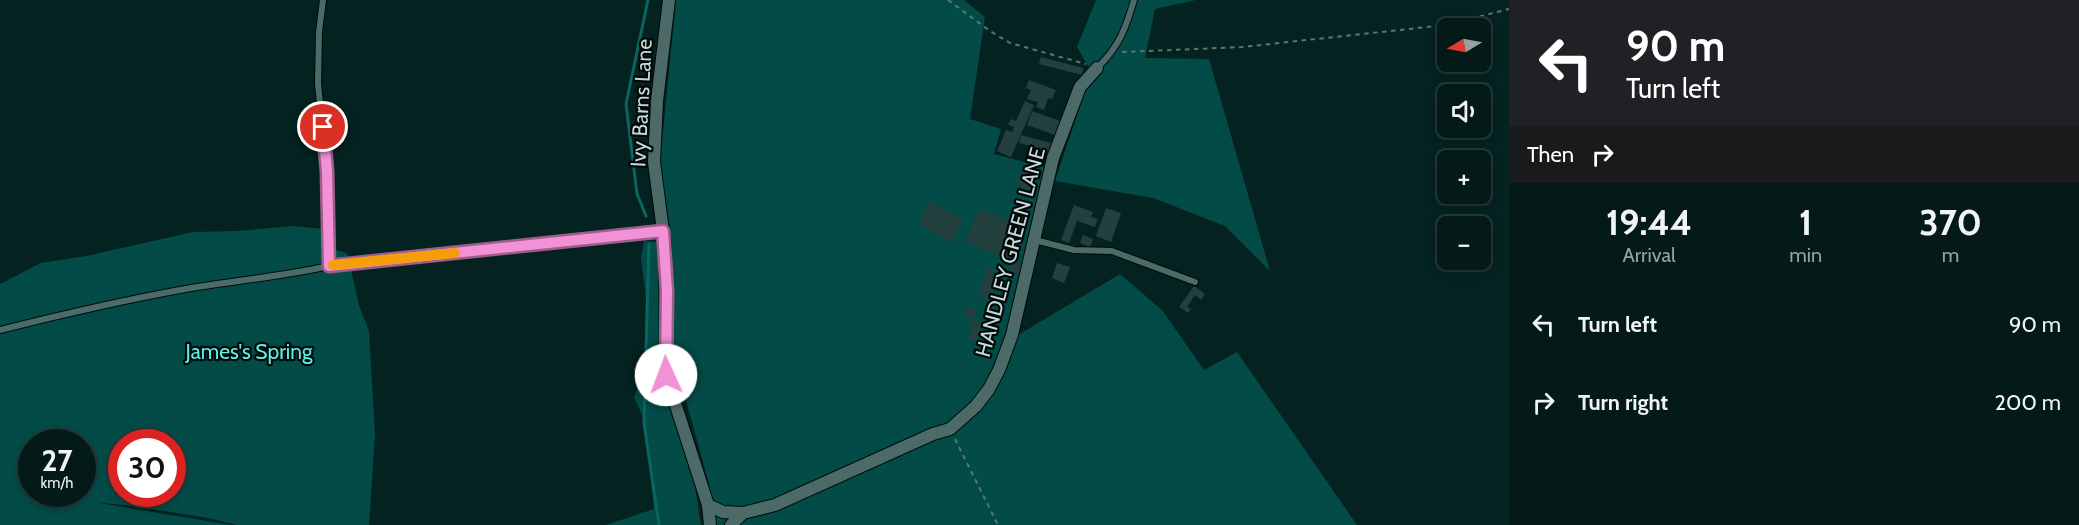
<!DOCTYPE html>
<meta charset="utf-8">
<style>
:root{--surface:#031a18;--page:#112725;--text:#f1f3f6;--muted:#97a1a2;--line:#243837}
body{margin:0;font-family:Cabin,sans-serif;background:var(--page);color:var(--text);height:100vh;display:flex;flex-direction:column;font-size:22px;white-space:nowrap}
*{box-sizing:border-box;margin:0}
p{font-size:20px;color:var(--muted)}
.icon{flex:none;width:33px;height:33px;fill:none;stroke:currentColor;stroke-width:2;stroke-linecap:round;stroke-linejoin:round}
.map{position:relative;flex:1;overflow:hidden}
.panel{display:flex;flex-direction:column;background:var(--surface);width:570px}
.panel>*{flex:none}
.guide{background:#202124;color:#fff;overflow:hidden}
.needle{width:39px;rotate:260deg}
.tools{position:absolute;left:1437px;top:18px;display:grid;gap:12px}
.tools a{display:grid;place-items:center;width:54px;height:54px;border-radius:9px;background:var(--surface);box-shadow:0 3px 9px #0003,0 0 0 2px var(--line);font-size:30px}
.speed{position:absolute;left:18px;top:429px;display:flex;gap:12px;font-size:30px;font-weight:700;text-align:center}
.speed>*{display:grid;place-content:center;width:78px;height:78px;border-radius:50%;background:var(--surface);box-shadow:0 3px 9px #0003,0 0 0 2px var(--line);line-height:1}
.speed small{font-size:15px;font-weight:400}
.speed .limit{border:9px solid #d22;background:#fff;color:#111}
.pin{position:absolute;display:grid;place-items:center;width:51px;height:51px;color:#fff;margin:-26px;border:3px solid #fff;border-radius:50%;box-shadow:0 2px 6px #0007}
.me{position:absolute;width:66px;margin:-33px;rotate:358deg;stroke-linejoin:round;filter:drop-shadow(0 0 4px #0008)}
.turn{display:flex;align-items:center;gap:21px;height:126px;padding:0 18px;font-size:27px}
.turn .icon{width:78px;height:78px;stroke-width:2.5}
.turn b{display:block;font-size:42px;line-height:51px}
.then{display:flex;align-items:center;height:57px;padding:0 18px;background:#0003;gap:12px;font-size:22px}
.eta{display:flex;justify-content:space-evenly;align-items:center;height:102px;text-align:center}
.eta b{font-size:36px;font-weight:700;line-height:42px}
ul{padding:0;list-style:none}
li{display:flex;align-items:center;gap:18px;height:78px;padding:0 18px}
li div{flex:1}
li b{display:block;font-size:22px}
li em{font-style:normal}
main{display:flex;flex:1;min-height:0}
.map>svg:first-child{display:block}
.green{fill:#034b47;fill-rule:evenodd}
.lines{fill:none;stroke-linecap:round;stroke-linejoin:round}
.stream{stroke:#086661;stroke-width:3}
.building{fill:#23403e}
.service-casing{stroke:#000b09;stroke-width:8}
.minor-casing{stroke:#000b09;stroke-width:14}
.path{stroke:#5d7573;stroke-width:2;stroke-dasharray:4.5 4.5;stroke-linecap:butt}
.service{stroke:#4c6a67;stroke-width:6}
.minor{stroke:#4c6a67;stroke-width:12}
.route-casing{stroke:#9e5e8b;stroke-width:15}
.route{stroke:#f391d6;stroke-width:10}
.slow{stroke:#f59e0b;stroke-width:10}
.labels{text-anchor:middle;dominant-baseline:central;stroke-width:4.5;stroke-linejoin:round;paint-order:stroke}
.street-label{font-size:21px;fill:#c9d9d8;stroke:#010908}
.park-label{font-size:21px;fill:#5bf1e7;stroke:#010908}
</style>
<main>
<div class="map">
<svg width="1509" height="525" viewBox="0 0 1509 525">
<rect width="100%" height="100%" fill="#042220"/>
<!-- green -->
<g class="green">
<polygon points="676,0 964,0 985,17 970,119 1001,129 994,154 1044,167 1003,344 1120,274 1162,310 1204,370 1237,352 1357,525 714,525 709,484 671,346 671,236 660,162"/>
<polygon points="1096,0 1196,0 1155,9 1145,58 1209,59 1270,271 1225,226 1153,198 1055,181 1085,92 1096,80 1077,47"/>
<path d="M293 226 334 230 336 250 347 253 359 305 369 331 375 435 369 525H236L208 518 133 506 93 502 231 525H0V284L41 263 86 256 193 232 239 231ZM32 442H82V494H32ZM122 442H172V494H122Z"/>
<polygon points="644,241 656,242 660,288 660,342 664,382 695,487 701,525 606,525 654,509 644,419 634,397 642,378 645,341 646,298 641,258"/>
</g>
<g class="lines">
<!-- stream -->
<g class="stream">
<polyline points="646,216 637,194 626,104 648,0"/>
<polyline points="649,244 644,423 659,525"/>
</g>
</g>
<!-- building -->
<g class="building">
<polygon points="1041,57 1083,68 1082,75 1039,64"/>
<polygon points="1029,80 1056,90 1052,99 1048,98 1044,110 1036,107 1038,102 1027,99 1031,90 1026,88"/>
<polygon points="1025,101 1034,105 1011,157 997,151 1006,130 1012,132 1014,127 1008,125 1011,119 1016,121"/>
<polygon points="1032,111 1060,121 1055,135 1027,125"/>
<polygon points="1021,135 1051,143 1049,151 1019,143"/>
<polygon points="1022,168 1037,173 1031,190 1016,184"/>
<polygon points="931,201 964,221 950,243 918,223"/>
<polygon points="1074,205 1093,212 1091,217 1098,219 1095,227 1077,221 1069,243 1061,240"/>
<polygon points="1106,208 1121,213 1111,242 1096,236"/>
<polygon points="979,209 1020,224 1015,237 1022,240 1014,261 966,243"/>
<polygon points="1083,235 1093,239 1090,247 1080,243"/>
<polygon points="1012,262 1021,266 1018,275 1008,271"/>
<polygon points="1057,263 1070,267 1064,283 1052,278"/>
<polygon points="987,267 994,270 991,279 997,281 990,300 981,297 982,293 979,292"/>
<polygon points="1194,286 1205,294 1201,300 1195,295 1187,307 1191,309 1188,313 1179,307"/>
<polygon points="966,307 976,310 974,318 964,315"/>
<polygon points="973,319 984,324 975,342 968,339 973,330 969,328"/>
</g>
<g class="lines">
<defs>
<g id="service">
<polyline points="323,0 319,32 318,84 327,171 329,266"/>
<path d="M1097 68C1119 47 1126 28 1134 0"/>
<polyline points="1035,240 1074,250 1112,251 1195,282"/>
<path d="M0 330C60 315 119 301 180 290 230 281 280 277 329 266L663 231"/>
</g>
<g id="minor">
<polyline points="669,0 657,101 654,162 665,246 666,375 708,505 710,525"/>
<polyline points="708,505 723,512 743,513"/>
<polyline points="731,525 743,513 775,505 933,434 950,429 976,406 989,389 999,370 1012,335 1053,158 1080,87 1097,68"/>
</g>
</defs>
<!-- service casing -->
<use href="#service" class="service-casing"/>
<!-- minor casing -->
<use href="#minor" class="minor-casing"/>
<!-- path -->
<g class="path">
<polyline points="948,0 990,31 1010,43 1086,64"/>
<polyline points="1122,52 1242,47 1446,25 1509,9"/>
<polyline points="955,439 998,525"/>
</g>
<!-- service -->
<use href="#service" class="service"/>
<!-- minor -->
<use href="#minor" class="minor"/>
</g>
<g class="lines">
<defs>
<polyline id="route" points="323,127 327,171 329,266 663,231 667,291 666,375"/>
</defs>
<!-- route casing -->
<use href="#route" class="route-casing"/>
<!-- route -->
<use href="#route" class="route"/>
<!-- slow -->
<polyline class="slow" points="333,265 455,253"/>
</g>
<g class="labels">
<!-- street labels -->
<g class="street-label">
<text transform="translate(641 103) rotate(-87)">Ivy Barns Lane</text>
<text transform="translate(1010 252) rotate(-75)">HANDLEY GREEN LANE</text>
</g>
<!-- park labels -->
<g class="park-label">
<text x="249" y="351">James's Spring</text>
</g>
</g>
</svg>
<div class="tools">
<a><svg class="needle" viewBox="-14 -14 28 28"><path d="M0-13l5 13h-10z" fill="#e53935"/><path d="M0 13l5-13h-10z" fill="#97a1a2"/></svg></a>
<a><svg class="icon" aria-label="sound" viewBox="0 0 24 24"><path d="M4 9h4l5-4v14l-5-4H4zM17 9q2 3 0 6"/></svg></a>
<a>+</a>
<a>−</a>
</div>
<div class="speed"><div>27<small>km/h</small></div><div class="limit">30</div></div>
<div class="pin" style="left:323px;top:127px;background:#d93025"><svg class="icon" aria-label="arrive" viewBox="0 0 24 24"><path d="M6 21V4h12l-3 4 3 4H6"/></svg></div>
<svg class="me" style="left:666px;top:375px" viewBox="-20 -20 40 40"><circle r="19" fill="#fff"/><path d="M0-13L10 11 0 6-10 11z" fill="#f391d6"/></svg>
</div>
<section class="panel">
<div class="guide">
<div class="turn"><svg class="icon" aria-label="left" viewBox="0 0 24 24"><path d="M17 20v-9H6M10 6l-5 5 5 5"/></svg><div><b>90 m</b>Turn left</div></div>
<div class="then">Then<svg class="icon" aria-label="right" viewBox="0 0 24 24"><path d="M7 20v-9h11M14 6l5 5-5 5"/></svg></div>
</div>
<div class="eta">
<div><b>19:44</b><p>Arrival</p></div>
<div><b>1</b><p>min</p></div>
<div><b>370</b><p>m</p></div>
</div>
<ul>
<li><svg class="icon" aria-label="left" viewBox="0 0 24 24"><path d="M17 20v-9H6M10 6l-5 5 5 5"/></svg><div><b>Turn left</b></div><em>90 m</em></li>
<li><svg class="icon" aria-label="right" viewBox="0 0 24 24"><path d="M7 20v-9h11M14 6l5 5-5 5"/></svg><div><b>Turn right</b></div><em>200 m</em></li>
</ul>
</section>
</main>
